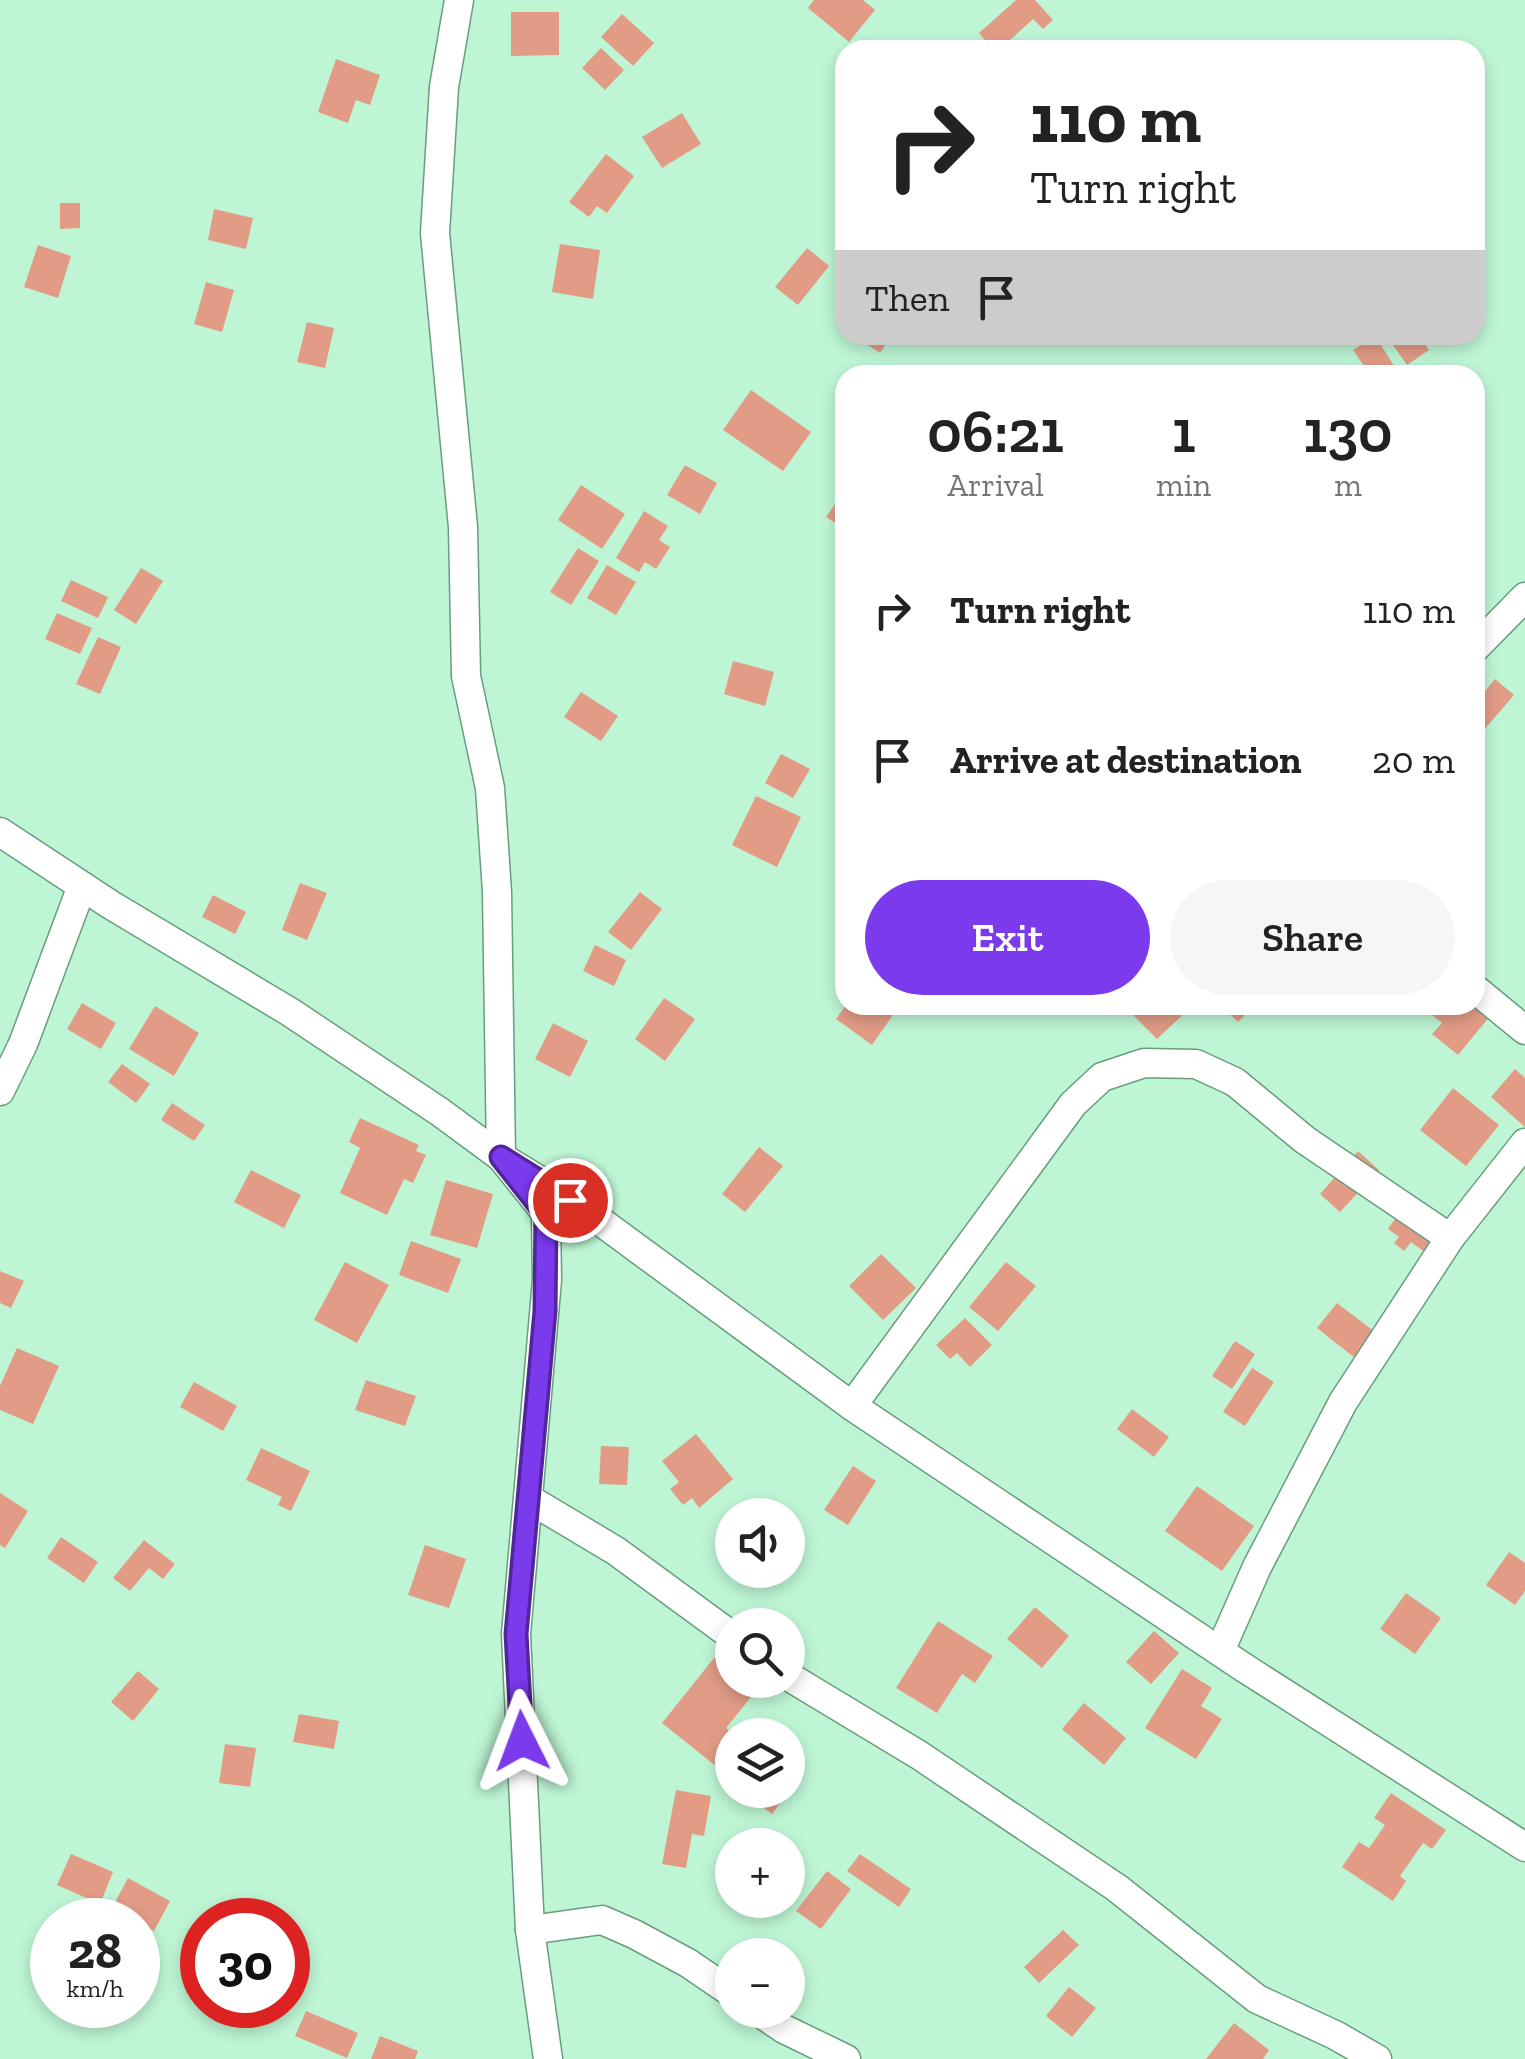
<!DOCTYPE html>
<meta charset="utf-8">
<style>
:root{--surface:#fff;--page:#f6f6f6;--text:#222;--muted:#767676;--accent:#7c3aed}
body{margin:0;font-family:"Zilla Slab",serif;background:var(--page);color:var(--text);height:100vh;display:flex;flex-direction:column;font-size:38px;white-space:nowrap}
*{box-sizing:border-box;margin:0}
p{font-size:32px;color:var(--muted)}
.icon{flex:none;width:55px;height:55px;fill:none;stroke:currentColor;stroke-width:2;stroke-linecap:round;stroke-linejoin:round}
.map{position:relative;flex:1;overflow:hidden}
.details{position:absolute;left:835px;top:365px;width:650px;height:650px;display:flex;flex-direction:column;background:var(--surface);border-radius:30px;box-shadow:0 5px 15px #0003}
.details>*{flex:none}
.banner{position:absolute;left:835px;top:40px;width:650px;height:305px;border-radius:30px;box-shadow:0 5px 15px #0003;background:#fff;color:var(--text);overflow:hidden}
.tools{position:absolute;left:715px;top:1498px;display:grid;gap:20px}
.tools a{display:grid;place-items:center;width:90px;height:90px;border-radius:50%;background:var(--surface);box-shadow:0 5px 15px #0003;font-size:50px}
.speed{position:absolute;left:30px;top:1898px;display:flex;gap:20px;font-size:50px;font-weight:700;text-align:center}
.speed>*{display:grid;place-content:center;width:130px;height:130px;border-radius:50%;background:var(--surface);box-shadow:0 5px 15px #0003;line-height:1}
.speed small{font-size:25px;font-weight:400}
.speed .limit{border:15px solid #d22;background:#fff;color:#111}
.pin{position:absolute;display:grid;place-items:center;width:85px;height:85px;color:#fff;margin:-42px;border:5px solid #fff;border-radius:50%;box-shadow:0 2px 10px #0007}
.me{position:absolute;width:110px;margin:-55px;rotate:357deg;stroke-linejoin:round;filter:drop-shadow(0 0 8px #0008)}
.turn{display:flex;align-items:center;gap:35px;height:210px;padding:0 30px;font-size:45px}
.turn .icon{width:130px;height:130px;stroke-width:2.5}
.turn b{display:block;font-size:70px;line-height:85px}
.then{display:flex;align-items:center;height:95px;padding:0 30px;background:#0003;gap:20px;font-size:38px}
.eta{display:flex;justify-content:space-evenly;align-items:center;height:170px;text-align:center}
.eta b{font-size:60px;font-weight:600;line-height:70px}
.primary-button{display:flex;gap:20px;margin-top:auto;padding:20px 30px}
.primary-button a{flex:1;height:115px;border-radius:60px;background:var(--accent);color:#fff;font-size:40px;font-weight:600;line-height:115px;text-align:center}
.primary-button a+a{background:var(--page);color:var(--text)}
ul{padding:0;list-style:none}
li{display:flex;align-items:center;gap:30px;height:150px;padding:0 30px}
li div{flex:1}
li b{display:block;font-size:38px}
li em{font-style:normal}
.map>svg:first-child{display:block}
.building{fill:#e29c86}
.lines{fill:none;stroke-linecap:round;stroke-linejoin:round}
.street-casing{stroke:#689d7e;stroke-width:31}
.street{stroke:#fff;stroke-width:28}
.route-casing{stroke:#51269a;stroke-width:25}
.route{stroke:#7c3aed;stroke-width:18}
</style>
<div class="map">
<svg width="1525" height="2059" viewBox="0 0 1525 2059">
<rect width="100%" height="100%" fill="#bef6d5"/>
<!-- building -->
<g class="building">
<polygon points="814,0 863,0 875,10 849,42 808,8"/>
<polygon points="1016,0 1035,0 1053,20 1043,29 1033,19 999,50 994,50 979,33"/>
<polygon points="511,12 559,12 559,55 511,56"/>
<polygon points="622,14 654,43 633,66 601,37"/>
<polygon points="601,48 624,70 605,90 582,68"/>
<polygon points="336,59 380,75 370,105 356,100 348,123 318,112"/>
<polygon points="682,113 701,144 662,168 642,137"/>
<polygon points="606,154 634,176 607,213 597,206 589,217 569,202"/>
<polygon points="60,203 80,203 80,228 60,229"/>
<polygon points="214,209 253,218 246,249 208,240"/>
<polygon points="560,244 600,250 593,299 552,292"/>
<polygon points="38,245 71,256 58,298 24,287"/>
<polygon points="807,248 829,266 798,305 775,287"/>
<polygon points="206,282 234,290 222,332 194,324"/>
<polygon points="307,322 334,328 325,368 297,362"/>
<polygon points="861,335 892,335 880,353 858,339"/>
<polygon points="1386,335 1419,335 1429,350 1407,365"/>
<polygon points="1375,336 1400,375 1370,375 1353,350"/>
<polygon points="751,390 811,432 783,471 723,430"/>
<polygon points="685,465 717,483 700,514 667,495"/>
<polygon points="581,485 625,514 602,549 558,520"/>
<polygon points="845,490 845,529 826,517"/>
<polygon points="644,511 668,526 659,540 670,547 656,569 645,562 639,572 616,558"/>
<polygon points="578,548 599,561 571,605 550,592"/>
<polygon points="607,565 636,582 616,615 587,598"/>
<polygon points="141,568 163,581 136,624 114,610"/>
<polygon points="71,580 108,597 98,618 61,601"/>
<polygon points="57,613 92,628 80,654 45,639"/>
<polygon points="98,637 121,647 100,694 76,684"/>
<polygon points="733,661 774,672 765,706 724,694"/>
<polygon points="1495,679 1514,695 1483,731 1475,724 1475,704"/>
<polygon points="581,692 618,716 601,741 564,717"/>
<polygon points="781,754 810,769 793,798 765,783"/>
<polygon points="756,796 801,817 777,867 732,845"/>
<polygon points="300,883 327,893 307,940 282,930"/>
<polygon points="640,892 662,909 631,950 608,932"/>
<polygon points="213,895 246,912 235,934 202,917"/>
<polygon points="595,945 626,960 614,986 583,971"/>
<polygon points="664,998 695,1019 665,1061 635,1039"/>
<polygon points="82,1003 116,1023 101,1049 67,1029"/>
<polygon points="1500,1004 1458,1055 1432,1034 1442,1023 1420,1005"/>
<polygon points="846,1005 886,1005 895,1012 872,1045 836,1019"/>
<polygon points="1140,1005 1185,1005 1189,1009 1157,1039 1132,1014"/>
<polygon points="1220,1005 1255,1005 1238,1022"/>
<polygon points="155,1006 199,1033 174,1076 129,1049"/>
<polygon points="553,1023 588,1041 570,1077 535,1059"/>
<polygon points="122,1064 150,1084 136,1103 108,1082"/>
<polygon points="1515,1069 1525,1078 1525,1127 1491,1097"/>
<polygon points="1453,1088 1499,1125 1466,1166 1420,1130"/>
<polygon points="172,1103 205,1125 194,1141 161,1120"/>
<polygon points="360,1118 419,1145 416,1151 426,1155 413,1183 404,1179 387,1215 340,1193 360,1148 349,1142"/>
<polygon points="759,1147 783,1166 745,1212 722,1194"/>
<polygon points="1358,1151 1379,1170 1340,1212 1320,1194"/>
<polygon points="251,1170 301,1195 284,1228 234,1202"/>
<polygon points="446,1180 493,1194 477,1248 430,1235"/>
<polygon points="1404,1206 1452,1242 1437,1261 1411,1242 1404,1251 1394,1243 1399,1237 1388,1229"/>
<polygon points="411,1241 461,1259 448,1293 399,1275"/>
<polygon points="881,1254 916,1288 883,1320 849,1286"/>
<polygon points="345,1262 389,1285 357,1343 314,1320"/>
<polygon points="1006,1262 1036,1286 998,1331 969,1307"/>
<polygon points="0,1271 24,1281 11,1308 0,1303"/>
<polygon points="1337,1303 1375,1332 1355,1358 1317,1328"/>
<polygon points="965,1318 992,1345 970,1367 957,1353 950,1359 936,1345"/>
<polygon points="1235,1341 1255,1354 1232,1389 1212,1376"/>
<polygon points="17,1348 59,1366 33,1424 0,1410 0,1386"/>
<polygon points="1252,1368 1274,1382 1245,1426 1223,1412"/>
<polygon points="366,1380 416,1396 405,1426 355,1410"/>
<polygon points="194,1382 237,1406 223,1431 180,1407"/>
<polygon points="1132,1409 1169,1437 1154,1457 1117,1429"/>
<polygon points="696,1434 733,1479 699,1508 692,1498 683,1505 670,1489 679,1482 662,1461"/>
<polygon points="601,1446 629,1447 627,1485 599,1484"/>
<polygon points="261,1448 310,1471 291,1511 278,1505 282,1497 246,1480"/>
<polygon points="853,1466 876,1481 848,1525 824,1510"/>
<polygon points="1197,1486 1254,1526 1222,1571 1165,1531"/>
<polygon points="0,1493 28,1511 5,1548 0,1545"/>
<polygon points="788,1528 804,1541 788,1562"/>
<polygon points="61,1537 98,1562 84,1583 47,1558"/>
<polygon points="144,1540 175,1564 163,1579 149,1568 130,1591 113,1578"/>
<polygon points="425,1545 466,1559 449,1608 408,1595"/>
<polygon points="1509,1552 1525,1563 1525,1591 1515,1605 1486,1585"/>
<polygon points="1406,1593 1441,1618 1415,1654 1380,1629"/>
<polygon points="1035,1607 1069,1636 1042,1668 1007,1639"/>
<polygon points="938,1621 993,1656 975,1683 962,1674 937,1713 896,1688"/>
<polygon points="1154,1631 1179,1653 1151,1684 1126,1662"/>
<polygon points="718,1653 732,1665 732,1680 751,1680 759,1687 726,1728 732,1733 732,1749 717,1767 662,1723"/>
<polygon points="1182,1669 1212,1688 1201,1706 1222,1719 1196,1759 1145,1728"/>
<polygon points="138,1671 159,1689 133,1721 111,1702"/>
<polygon points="1084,1703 1126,1738 1104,1765 1062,1729"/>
<polygon points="299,1714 339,1721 334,1749 293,1742"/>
<polygon points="225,1744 256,1748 250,1787 219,1783"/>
<polygon points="676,1790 711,1796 704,1836 692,1834 686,1868 662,1864"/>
<polygon points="739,1790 786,1790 789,1792 772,1814"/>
<polygon points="1391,1793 1446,1830 1432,1849 1423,1843 1400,1876 1406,1881 1393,1901 1342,1867 1359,1842 1369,1848 1385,1825 1374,1818"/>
<polygon points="71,1854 113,1872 100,1904 57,1885"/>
<polygon points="860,1854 911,1889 899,1907 847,1871"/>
<polygon points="827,1871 851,1889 821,1929 796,1911"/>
<polygon points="128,1878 170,1901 154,1931 112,1908"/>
<polygon points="1063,1930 1079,1945 1039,1983 1024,1967"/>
<polygon points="1069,1987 1096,2008 1072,2037 1046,2016"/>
<polygon points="306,2011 358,2033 347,2058 295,2036"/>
<polygon points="1234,2023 1269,2050 1263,2059 1206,2059"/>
<polygon points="380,2036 418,2051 415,2059 371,2059"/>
</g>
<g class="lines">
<defs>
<g id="street">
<polyline points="459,0 444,87 435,233 463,527 466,676 490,788 497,892 501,1157 546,1213 547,1280 516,1634 530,1930 548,2059"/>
<polyline points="1475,648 1525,597"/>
<polyline points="0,832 111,905 290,1012 440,1112 501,1157 570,1199 852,1406 1243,1667 1525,1847"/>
<polyline points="1475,989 1525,1030"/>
<polyline points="0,1091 23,1044 82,886"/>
<polyline points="852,1406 1073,1104 1102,1077 1144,1063 1196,1064 1235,1082 1305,1140 1450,1238"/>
<polyline points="529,1499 616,1551 732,1636"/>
<polyline points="1220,1651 1257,1567 1343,1402 1450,1238 1525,1143"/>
<polyline points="788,1676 919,1755 1117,1888 1257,1999 1335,2035 1377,2059"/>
<polyline points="530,1930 602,1920 634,1934 688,1963 732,1993"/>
<polyline points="756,2010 784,2029 846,2059"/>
</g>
</defs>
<!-- street casing -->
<use href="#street" class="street-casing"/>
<!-- street -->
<use href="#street" class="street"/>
</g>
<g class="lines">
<defs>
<polyline id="route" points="522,1741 516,1634 545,1311 546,1214 501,1157 570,1200"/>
</defs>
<!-- route casing -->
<use href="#route" class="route-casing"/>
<!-- route -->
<use href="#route" class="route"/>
</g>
</svg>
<div class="tools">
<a><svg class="icon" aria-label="sound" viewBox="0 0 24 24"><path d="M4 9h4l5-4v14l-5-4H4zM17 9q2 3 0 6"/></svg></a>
<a><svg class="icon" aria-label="search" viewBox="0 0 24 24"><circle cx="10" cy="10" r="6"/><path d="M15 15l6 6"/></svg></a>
<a><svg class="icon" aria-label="layers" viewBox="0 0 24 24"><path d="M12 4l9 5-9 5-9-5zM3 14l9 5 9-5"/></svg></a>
<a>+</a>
<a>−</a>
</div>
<div class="speed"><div>28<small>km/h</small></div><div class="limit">30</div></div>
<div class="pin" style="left:570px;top:1200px;background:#d93025"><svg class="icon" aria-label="arrive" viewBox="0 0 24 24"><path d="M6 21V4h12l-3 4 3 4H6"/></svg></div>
<svg class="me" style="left:522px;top:1741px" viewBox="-20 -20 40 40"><path d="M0-17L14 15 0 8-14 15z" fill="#7c3aed" stroke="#fff" stroke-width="4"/></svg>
<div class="banner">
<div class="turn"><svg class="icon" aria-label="right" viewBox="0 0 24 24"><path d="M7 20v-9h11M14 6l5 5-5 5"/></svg><div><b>110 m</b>Turn right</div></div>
<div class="then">Then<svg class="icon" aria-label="arrive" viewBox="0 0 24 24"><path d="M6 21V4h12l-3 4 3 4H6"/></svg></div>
</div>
<section class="details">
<div class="eta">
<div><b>06:21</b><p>Arrival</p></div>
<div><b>1</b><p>min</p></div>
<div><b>130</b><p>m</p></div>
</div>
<ul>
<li><svg class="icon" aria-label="right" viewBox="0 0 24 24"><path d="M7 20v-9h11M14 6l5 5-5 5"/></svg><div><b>Turn right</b></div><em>110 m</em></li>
<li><svg class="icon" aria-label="arrive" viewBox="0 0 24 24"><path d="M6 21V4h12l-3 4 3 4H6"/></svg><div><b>Arrive at destination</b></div><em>20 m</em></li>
</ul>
<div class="primary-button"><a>Exit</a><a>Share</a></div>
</section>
</div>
